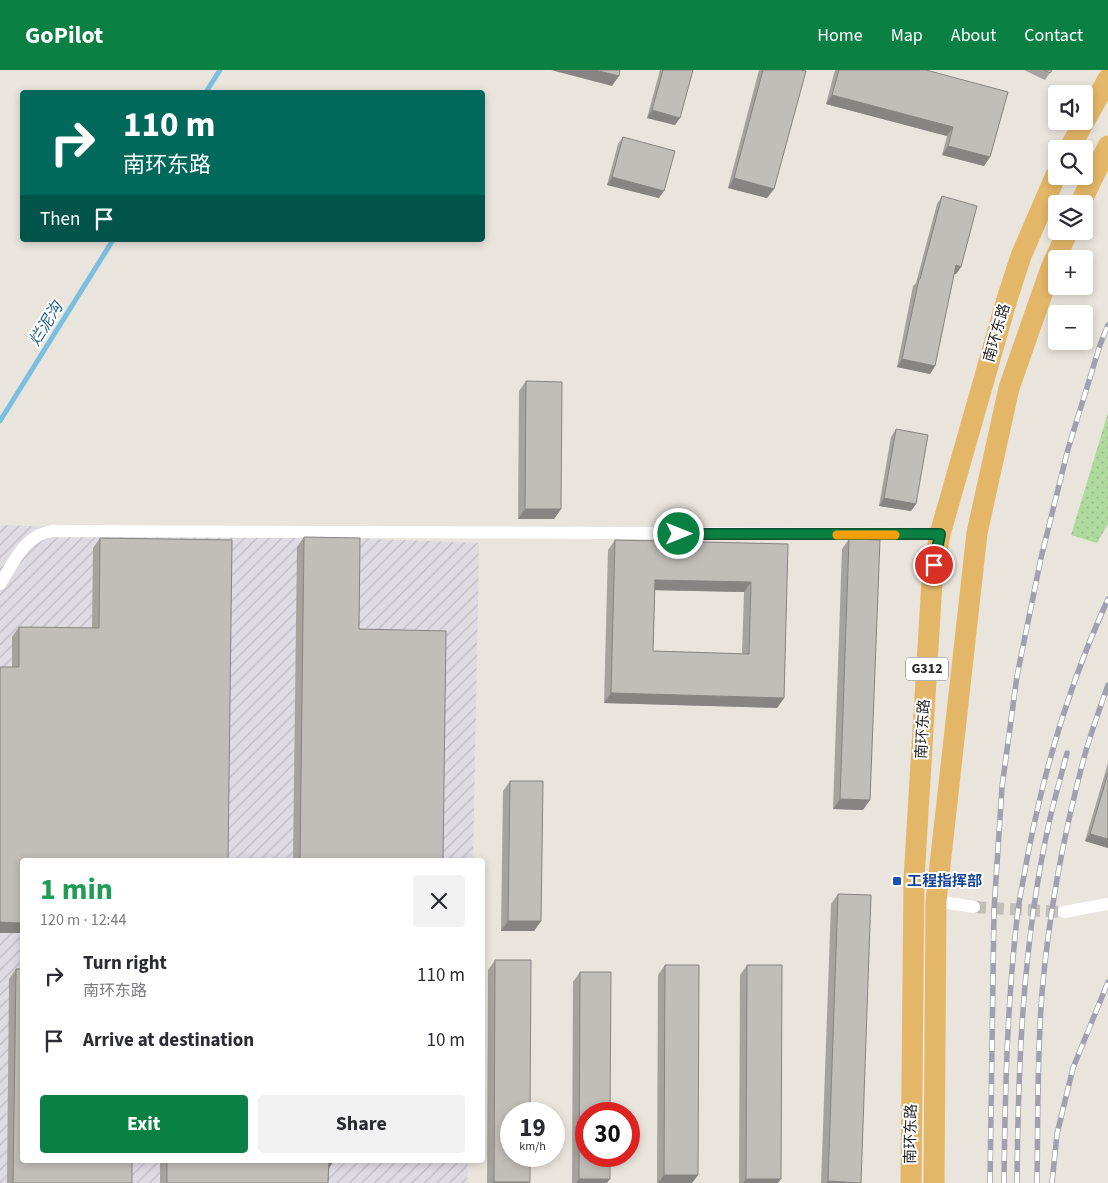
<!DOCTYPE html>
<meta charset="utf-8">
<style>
:root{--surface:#fff;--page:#f2f2f3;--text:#2b2b33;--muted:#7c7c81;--accent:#0b8043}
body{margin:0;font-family:"Source Sans 3","Noto Sans SC",sans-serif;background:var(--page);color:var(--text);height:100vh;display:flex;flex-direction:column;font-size:19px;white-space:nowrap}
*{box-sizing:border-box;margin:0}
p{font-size:16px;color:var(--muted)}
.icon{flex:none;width:28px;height:28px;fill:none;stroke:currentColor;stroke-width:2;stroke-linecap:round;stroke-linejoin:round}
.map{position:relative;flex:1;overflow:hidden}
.details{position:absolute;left:20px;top:788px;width:465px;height:305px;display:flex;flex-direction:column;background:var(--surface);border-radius:5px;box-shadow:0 2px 8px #0003}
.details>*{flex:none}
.top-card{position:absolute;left:20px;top:20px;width:465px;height:152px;border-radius:5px;box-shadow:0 2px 8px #0003;background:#00695c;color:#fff;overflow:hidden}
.tools{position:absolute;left:1048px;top:15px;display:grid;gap:10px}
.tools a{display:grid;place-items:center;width:45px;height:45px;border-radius:5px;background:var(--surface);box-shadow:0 2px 8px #0003;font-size:25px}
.speed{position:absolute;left:500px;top:1032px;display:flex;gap:10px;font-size:25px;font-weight:700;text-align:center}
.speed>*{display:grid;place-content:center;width:65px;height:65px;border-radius:50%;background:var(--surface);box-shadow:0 2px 8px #0003;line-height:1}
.speed small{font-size:12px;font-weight:400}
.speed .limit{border:8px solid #d22;background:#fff;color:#111}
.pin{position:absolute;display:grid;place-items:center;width:42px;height:42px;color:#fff;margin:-21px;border:2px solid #fff;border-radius:50%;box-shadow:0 1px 5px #0007}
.me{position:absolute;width:55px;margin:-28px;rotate:90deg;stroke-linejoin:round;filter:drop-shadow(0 0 4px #0008)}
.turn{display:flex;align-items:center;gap:18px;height:105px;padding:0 20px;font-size:22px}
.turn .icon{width:65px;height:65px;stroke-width:2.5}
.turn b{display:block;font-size:35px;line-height:42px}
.then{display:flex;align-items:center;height:48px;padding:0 20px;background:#0003;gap:10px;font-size:19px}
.round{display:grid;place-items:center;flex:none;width:52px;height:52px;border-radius:5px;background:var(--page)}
.head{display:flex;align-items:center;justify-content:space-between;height:85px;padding:0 20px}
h1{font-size:30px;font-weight:700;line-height:38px;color:#1e9e55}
.primary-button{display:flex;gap:10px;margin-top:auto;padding:10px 20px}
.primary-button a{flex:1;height:58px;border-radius:5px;background:var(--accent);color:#fff;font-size:20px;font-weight:700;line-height:58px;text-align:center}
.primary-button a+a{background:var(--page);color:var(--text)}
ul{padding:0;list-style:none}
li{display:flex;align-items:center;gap:15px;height:65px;padding:0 20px}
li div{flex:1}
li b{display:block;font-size:19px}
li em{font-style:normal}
header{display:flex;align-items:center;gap:30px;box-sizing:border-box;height:70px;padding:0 25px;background:var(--accent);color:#fff}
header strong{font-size:24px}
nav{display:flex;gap:28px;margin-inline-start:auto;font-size:18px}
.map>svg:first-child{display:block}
.industrial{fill:url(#industrial-furrows)}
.park{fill:url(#park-dots)}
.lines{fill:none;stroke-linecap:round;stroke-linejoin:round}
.stream{stroke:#7bbfde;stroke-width:5}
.minor-tunnel{stroke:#c2beb8;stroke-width:12;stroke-dasharray:12 6;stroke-linecap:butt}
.minor{stroke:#fff;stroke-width:12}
.trunk{stroke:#e4b768;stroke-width:21}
.rail-casing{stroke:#9fa1b0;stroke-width:5.5}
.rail{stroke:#fff;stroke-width:4;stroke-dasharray:11;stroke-linecap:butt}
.wall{fill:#a6a39e;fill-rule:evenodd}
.shaded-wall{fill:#878481}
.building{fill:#c1bdb8;stroke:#878481;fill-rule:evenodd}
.route-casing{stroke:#07532c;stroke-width:12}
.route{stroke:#0b8043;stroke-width:9}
.slow{stroke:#f59e0b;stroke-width:9}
.transit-dot{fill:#1a4fb4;stroke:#fff;stroke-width:2}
.labels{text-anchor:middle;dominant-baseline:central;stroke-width:4;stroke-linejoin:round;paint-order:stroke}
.shield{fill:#fff;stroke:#686868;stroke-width:1}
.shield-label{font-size:14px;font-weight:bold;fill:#282828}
.street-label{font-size:15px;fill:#282828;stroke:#fff}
.transit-label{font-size:15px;font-weight:bold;fill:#164399;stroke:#fff;text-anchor:start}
.water-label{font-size:16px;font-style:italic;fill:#1e5e87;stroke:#fff}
</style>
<header>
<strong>GoPilot</strong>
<nav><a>Home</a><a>Map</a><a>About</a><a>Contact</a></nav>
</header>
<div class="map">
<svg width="1108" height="1113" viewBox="0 0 1108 1113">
<defs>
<pattern id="industrial-furrows" width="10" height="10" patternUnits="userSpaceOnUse" patternTransform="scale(1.25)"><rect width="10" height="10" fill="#dedbe2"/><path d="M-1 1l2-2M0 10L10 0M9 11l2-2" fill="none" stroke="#bebcc2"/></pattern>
<pattern id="park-dots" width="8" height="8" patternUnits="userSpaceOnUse" patternTransform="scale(1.25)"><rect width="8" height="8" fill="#b0d99e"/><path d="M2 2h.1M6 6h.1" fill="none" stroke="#97ba88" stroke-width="1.8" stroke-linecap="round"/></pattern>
</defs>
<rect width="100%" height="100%" fill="#e9e4dc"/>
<!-- industrial -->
<polygon class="industrial" points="1,455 479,473 473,790 22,790 22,1090 468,1090 467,1113 0,1113 0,457"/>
<!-- park -->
<polygon class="park" points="1108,343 1108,454 1097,473 1071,465"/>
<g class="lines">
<!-- stream -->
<g class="stream">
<polyline points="206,22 220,0"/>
<polyline points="0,351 113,170"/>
</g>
<!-- minor-tunnel -->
<polyline class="minor-tunnel" points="974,837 1064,842"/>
<!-- minor -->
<g class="minor">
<path d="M0 514C14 492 25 464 53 461L940 464"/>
<polyline points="936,831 974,837"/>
<polyline points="1064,842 1108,834"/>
</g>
<!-- trunk -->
<g class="trunk">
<polyline points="1069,79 1108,9"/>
<polyline points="1080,134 1108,76"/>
<polyline points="911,1113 914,809 932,511 940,464 1007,229 1021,186 1056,105"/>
<polyline points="934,1113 936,831 977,463 1009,318 1051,198 1068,161"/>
</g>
<defs>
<g id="rail">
<polyline points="990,1113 994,840 1002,717 1017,606 1041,488 1068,379 1100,275 1108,255"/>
<path d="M1004 1113C1005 1025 1007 936 1017 848 1019 828 1024 808 1027 789 1044 699 1070 612 1108 529"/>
<path d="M1017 1113C1018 993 1023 871 1049 753 1054 730 1061 706 1067 683"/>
<path d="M1037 1113C1038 1050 1037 986 1042 923 1049 842 1064 762 1085 684 1092 660 1100 638 1108 615"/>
<polyline points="1052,1113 1057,1064 1073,998 1108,912"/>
</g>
</defs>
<!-- rail casing -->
<use href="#rail" class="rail-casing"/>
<!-- rail -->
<use href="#rail" class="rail"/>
</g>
<!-- wall -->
<g class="wall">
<polygon points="660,0 693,0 675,55 647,48"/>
<polygon points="759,0 801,0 774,119 767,128 728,118"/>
<polygon points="835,0 926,0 990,87 984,96 942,85 947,66 826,34"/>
<polygon points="1024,0 1052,0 1045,10"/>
<polygon points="623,67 659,128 607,115 618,74"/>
<polygon points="942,126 961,197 956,204 954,204 935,296 930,304 897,297 913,216 916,213 937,134"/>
<polygon points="526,311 561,439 554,449 518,449 519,321"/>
<polygon points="896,359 916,434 911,441 879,436 891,367"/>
<polygon points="304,467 359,559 443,790 293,790 297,477"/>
<polygon points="100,468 232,470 22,790 22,863 0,863 12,597 12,567 19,557 92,558 93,478"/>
<polygon points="849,469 863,740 833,739 842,479"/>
<path d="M615 470 788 474 784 628 777 638 604 633 608 480ZM655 520 744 522 742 584 653 581Z"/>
<polygon points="1108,693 1108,778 1085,771"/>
<polygon points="510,711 541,851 534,861 501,861 503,721"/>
<polygon points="838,824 861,1113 821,1113 831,834"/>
<polygon points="495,890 530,1112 529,1113 487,1113 488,900"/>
<polygon points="665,895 698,1105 692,1113 657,1113 658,905"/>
<polygon points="747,895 778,1113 739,1113 740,905"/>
<polygon points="16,899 132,1113 7,1113 9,909"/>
<polygon points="580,902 607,1113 572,1113 573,912"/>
<polygon points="160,1090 334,1090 329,1098 328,1113 160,1113"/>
</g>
<!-- shaded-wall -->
<g class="shaded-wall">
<polygon points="551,0 595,0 619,6 612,16"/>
<polygon points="832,25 953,57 947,66 826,34"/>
<polygon points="652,40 680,48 675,55 647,48"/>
<polygon points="948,76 990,87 984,96 942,85"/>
<polygon points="612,107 664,121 659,128 607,115"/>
<polygon points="734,108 774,119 767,128 728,118"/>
<polygon points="956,195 961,197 956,204 951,203"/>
<polygon points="902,289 935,296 930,304 897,297"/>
<polygon points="884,428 916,434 911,441 879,436"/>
<polygon points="525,439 561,439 554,449 518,449"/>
<polygon points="655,510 751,512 744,522 648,520"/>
<polygon points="611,623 784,628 777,638 604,633"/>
<polygon points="840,729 870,730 863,740 833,739"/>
<polygon points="1090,764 1108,769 1108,778 1085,771"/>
<polygon points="508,851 541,851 534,861 501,861"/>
<polygon points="0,852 22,853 22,863 0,863"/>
<polygon points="328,1090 334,1090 328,1100"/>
<polygon points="664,1105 698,1105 692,1113 658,1113"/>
<polygon points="579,1109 610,1109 607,1113 576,1113"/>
<polygon points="746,1109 781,1109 778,1113 743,1113"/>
<polygon points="828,1111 861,1113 826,1113"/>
<polygon points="494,1112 530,1112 529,1113 493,1113"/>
</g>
<!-- building -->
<g class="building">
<polygon points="595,0 620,0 619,6"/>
<polygon points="663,0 693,0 680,48 652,40"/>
<polygon points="763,0 801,0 806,1 774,119 734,108"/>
<polygon points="839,0 926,0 1008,22 990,87 948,76 953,57 832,25"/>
<polygon points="1044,0 1052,0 1050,3"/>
<polygon points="623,67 675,81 664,121 612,107"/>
<polygon points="942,126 977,136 961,197 956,195 935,296 902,289 919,209 920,209"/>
<polygon points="526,311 562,312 561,439 525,439"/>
<polygon points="896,359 928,365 916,434 884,428"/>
<polygon points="304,467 360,468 359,559 446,561 443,790 300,790"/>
<polygon points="100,468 232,470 228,790 22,790 22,853 0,852 0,597 19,597 19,557 99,558"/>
<polygon points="849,469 880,470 870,730 840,729"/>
<path d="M615 470 788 474 784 628 611 623ZM655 510 751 512 749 584 653 581Z"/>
<polygon points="1108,703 1108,769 1090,764"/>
<polygon points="510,711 543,711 541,851 508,851"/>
<polygon points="838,824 871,825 861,1113 828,1111"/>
<polygon points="495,890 531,890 530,1044 511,1044 511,1086 530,1086 530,1112 494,1112"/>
<polygon points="665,895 699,895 698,1105 664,1105"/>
<polygon points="747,895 782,895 781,1109 746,1109"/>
<polygon points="16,899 22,899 22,1090 132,1090 132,1113 13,1113"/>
<polygon points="580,902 611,902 610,1044 586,1044 586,1086 610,1086 610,1109 579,1109"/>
<polygon points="167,1090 329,1090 328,1113 167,1113"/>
</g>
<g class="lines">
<defs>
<polyline id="route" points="679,464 940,464 934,495"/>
</defs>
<!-- route casing -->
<use href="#route" class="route-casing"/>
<!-- route -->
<use href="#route" class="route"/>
<!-- slow -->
<polyline class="slow" points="837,465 895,465"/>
</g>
<!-- markers -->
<rect class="transit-dot" x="892" y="806" width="10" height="10" rx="2.5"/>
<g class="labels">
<!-- shield labels -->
<rect class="shield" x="906" y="587.5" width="42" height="23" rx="4"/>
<g class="shield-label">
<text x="927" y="599">G312</text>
</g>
<!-- street labels -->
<g class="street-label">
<text transform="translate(997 263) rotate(-74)">南环东路</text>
<text transform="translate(923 659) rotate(-87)">南环东路</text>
<text transform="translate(911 1064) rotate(-89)">南环东路</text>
</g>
<!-- transit labels -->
<g class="transit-label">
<text x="907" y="811">工程指挥部</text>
</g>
<!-- water labels -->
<g class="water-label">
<text transform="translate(46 254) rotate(-58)">烂泥沟</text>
</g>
</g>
</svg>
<div class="tools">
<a><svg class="icon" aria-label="sound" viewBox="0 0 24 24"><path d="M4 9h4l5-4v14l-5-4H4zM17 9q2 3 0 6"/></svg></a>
<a><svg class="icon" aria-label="search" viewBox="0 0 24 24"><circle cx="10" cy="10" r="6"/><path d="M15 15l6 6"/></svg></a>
<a><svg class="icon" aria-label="layers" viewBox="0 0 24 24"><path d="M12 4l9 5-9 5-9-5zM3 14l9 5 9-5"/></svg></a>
<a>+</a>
<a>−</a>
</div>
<div class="speed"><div>19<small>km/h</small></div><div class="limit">30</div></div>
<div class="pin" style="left:934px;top:495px;background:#d93025"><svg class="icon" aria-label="arrive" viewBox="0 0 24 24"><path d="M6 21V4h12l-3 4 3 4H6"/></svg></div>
<svg class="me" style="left:679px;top:464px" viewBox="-20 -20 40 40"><circle r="17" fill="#0b8043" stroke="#fff" stroke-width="3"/><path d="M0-11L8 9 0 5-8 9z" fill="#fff"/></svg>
<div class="top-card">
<div class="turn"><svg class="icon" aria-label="right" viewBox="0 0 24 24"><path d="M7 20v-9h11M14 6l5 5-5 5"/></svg><div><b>110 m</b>南环东路</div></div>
<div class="then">Then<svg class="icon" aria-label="arrive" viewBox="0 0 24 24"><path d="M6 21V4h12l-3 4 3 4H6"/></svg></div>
</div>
<section class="details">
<div class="head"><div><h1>1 min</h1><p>120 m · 12:44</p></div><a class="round"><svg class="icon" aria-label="close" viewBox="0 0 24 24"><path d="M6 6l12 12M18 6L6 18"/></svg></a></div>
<ul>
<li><svg class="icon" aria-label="right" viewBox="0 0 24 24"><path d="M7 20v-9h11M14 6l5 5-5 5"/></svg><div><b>Turn right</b><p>南环东路</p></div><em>110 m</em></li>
<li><svg class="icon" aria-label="arrive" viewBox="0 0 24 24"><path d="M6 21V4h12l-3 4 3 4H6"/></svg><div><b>Arrive at destination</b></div><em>10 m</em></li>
</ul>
<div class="primary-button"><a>Exit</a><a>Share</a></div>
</section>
</div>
